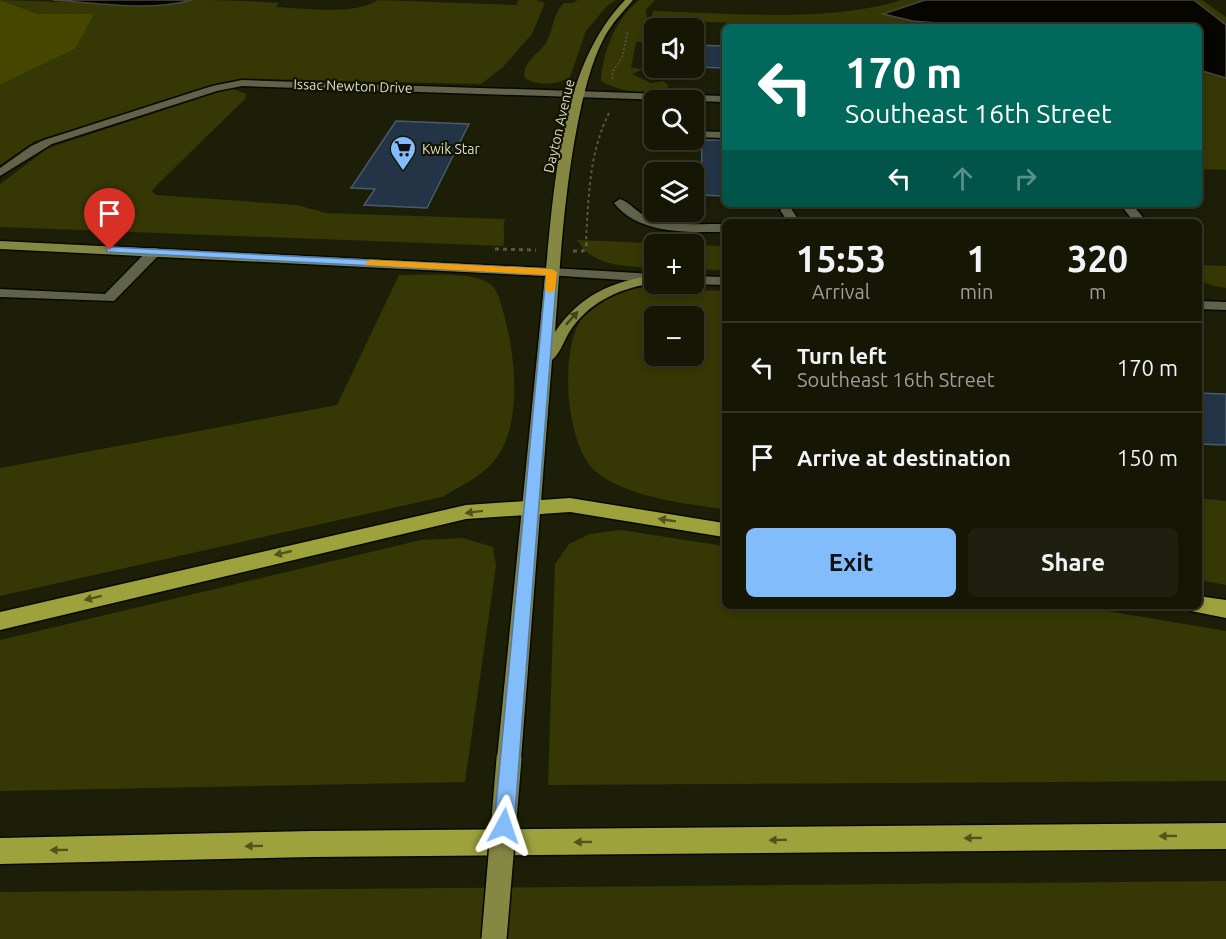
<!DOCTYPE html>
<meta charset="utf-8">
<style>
:root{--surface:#161605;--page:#1f1f0f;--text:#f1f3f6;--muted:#9e9f9a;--line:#353527;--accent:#83bcfb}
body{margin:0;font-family:Ubuntu,sans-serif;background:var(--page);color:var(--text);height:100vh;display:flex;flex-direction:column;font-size:22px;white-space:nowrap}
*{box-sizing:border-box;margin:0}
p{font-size:20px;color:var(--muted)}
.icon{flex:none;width:33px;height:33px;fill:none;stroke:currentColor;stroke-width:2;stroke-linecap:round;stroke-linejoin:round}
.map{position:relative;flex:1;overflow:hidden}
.panel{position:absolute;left:722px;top:219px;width:480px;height:390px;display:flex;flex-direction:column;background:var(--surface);border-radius:9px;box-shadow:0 3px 9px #0003,0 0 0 2px var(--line)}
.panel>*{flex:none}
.top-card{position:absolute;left:722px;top:24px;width:480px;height:183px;border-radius:9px;box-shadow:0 3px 9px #0003,0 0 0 2px var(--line);background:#00695c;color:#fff;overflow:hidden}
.fabs{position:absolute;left:644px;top:18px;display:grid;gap:12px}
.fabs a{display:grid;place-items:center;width:60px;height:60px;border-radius:9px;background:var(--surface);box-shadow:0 3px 9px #0003,0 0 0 2px var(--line);font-size:30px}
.pin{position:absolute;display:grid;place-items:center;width:51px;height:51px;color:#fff;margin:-62px -26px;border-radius:50% 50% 50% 0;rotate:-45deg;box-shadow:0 0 6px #0007}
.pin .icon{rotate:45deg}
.me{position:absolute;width:66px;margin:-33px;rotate:5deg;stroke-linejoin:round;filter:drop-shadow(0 0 4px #0008)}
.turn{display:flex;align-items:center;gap:21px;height:126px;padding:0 24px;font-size:27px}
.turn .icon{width:78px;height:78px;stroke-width:2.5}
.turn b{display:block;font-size:42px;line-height:51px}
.lanes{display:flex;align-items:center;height:57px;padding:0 24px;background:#0003;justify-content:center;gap:30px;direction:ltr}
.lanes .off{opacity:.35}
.eta{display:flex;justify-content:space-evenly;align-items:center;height:102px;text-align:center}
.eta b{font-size:36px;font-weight:600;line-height:42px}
.primary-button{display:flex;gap:12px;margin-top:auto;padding:12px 24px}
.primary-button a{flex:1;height:69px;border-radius:9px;background:var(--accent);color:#111;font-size:24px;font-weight:600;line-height:69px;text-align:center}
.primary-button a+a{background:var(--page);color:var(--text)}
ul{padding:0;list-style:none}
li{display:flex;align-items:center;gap:18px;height:90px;padding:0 24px;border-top:2px solid var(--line)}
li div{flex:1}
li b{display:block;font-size:22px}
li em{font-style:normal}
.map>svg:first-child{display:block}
.green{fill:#353705;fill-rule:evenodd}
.forest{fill:#454700}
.water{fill:#070500;stroke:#47463e;stroke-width:1.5}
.building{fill:#233446;stroke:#495a6e;stroke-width:1.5}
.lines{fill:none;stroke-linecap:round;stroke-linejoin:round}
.minor-casing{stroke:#080800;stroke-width:3}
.major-casing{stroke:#080800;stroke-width:3}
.highway-casing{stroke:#080800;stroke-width:3}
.path-far2{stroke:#575844;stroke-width:1.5;stroke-dasharray:2 2;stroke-linecap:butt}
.path-far1{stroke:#575844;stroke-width:2;stroke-dasharray:3 3;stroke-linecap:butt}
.path{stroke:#575844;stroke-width:3;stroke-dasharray:4 4;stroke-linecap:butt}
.minor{fill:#606249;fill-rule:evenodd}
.major{fill:#858842;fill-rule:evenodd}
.highway{fill:#9da23d;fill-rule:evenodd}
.major-bridge-casing{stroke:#080800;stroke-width:28;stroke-linecap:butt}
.major-bridge{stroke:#858842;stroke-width:25}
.oneway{fill:#41431b}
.oneway2{fill:#52541c}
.route{fill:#83bcfb;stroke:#557aa3;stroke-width:1.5}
.slow{fill:#f59e0b}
.labels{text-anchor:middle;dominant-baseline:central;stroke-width:4.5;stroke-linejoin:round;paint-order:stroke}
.far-street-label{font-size:14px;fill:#dcddcf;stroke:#141501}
.far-poi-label{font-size:14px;fill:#dcddcf;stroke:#141501;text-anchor:start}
</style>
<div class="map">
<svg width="1226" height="939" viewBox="0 0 1226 939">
<rect width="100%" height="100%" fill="#1d1e07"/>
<!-- green -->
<g class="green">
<path d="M1 0 152 5C167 5 179 1 194 0 222 0 251 1 279 3L276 7C303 8 355 16 378 0L516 5 519 0H536L545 3 532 34 502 68 481 84 252 79 223 82 35 141 0 165V85L75 49 93 14H38Z"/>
<path d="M578 0H616L607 6 586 31 570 77C558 85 538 86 526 79 518 64 541 53 547 41 554 27 553 13 564 3H573Z"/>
<path d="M639 0H655L646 10 647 20 659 21 651 19 653 11C730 13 829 23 902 0H1202L1226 17V170L1199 169 1198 27H884L678 21 677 28H651L648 42H636L631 68 643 69 632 74 651 83 663 81 669 86C656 100 615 90 601 81 603 51 615 20 639 0Z"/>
<path d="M231 88 246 94 245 99 157 185 152 191 156 195 297 205 326 213 505 219C502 229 506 236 503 246L0 227V184L48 148Z"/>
<path d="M577 240 724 246V270L693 269V244H654V268C625 266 593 267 577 240Z"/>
<path d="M1199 265 1226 266V288C1208 285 1198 285 1199 265Z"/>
<path d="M399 275C420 275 467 272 485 281 498 287 499 299 503 311 515 351 524 426 494 461 481 477 460 486 442 497L0 596V468L337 405Z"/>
<path d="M661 288 724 291V509C686 504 624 497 594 470 566 443 560 354 580 321 586 313 615 292 625 289 636 287 650 288 661 288ZM654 316H693V356H654Z"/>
<polygon points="1198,498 1226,501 1226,585 1199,580"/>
<polygon points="621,530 724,546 724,606 1078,606 1226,631 1226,781 548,785 555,564 569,544 590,534"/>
<polygon points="463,538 493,547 496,566 465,782 0,791 0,640 421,540"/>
<polygon points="1226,881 1226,939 0,939 0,892"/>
</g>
<!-- forest -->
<polygon class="forest" points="0,0 38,14 94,14 75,49 0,85"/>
<!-- water -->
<g class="water">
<path d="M53 0H192C148 12 98 3 53 0Z"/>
<polygon points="925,0 1194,0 1226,25 1226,78 1199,70 1198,27 983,27 913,21 883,14"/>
</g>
<!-- building -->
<g class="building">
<polygon points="693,45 724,46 724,68 693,67"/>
<polygon points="396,121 469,124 427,208 364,205 375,189 351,188"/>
<polygon points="702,140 724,140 724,196 701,195"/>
<polygon points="1198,393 1226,394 1226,445 1198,444"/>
</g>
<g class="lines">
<defs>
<g id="minor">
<polygon points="242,80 724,96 724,102 242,86 217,91 52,144 0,176 0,168 31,146 44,140 212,86"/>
<polygon points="693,131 724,132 724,138 693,137"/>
<path d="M620 199C630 202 637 213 648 217 672 226 699 224 724 224V232C688 232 639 235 614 203Z"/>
<polygon points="1120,204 1132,204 1147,222 1134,222"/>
<polygon points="786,206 790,207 800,222 788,222 780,210"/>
<polygon points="154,248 159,249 161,252 159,255 114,301 0,297 0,289 105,294 149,249"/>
<polygon points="552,268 654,274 654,282 547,275 545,272"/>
<polygon points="693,276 724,277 724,285 690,284 693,284"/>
<polygon points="1198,301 1226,302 1226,310 1198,309"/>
</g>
<path id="major" d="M625 0H633C623 12 613 22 605 36 590 64 583 97 577 127 564 195 560 263 555 332 579 296 612 281 654 275V283C622 288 592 300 572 328 565 337 561 353 552 360L521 759 518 767 509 771 500 767 497 759 545 276 0 249V241L546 268C555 181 561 66 625 0Z"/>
<g id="highway">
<polygon points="570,498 724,523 724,537 570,512 466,519 0,630 0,612 466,505"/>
<polygon points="1198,596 1226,600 1226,618 1191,611 1188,606 1198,606"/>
<polygon points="1226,823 1226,849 312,857 0,864 0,838 312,831"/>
</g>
</defs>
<!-- minor casing -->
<use href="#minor" class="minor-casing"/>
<!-- major casing -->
<use href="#major" class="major-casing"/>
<!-- highway casing -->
<use href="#highway" class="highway-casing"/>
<!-- path-far2 -->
<polyline class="path-far2" points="612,79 613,71 622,58 628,30"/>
<!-- path-far1 -->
<path class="path-far1" d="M586 239C589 194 589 152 610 111"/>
<!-- path -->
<g class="path">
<polyline points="495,249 536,250"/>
<polyline points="573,251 583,251 586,248 587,238"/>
</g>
<!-- minor -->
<use href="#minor" class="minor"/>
<!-- major -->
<use href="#major" class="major"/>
<!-- highway -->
<use href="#highway" class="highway"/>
<defs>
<polyline id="major-bridge" points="494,939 509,759"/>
</defs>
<!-- major-bridge casing -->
<use href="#major-bridge" class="major-bridge-casing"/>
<!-- major-bridge -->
<use href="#major-bridge" class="major-bridge"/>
</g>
<!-- one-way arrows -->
<defs><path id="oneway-solid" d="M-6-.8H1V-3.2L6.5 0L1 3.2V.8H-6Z" transform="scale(1.5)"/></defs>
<use class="oneway" href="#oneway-solid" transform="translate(572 318) rotate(-48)"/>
<g class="oneway2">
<use href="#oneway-solid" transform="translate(474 512) rotate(173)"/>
<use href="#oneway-solid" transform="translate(667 520) rotate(-171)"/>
<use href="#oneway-solid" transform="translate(283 553) rotate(167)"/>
<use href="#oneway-solid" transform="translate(93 598) rotate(166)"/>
<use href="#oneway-solid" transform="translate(1168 836) rotate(179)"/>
<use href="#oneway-solid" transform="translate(973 838) rotate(179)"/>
<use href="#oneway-solid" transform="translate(778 840) rotate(179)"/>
<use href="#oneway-solid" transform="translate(583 842) rotate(179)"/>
<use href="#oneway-solid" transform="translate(254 846) rotate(179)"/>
<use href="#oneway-solid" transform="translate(59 850) rotate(179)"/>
</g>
<!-- route -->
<polygon class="route" points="110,247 552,269 557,272 514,826 511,833 504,836 497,833 494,826 546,275 107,252 107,248"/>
<!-- slow -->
<polygon class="slow" points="370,260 552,269 557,272 555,290 550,293 545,290 546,275 366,265 365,263"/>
<!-- icons -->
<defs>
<symbol id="supermarket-pin" viewBox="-11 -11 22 30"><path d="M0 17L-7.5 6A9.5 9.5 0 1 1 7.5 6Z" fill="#83bcfb" stroke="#141501"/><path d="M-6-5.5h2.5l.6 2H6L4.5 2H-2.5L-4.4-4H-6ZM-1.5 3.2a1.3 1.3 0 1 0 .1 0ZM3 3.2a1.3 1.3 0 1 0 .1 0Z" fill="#111"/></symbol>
</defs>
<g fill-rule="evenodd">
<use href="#supermarket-pin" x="388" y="134" width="30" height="40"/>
</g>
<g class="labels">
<!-- far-street labels -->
<g class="far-street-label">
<text transform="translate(353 86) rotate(2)">Issac Newton Drive</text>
<text transform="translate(559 126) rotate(-77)">Dayton Avenue</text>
</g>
<!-- far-poi labels -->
<g class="far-poi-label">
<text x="422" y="149">Kwik Star</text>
</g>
</g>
</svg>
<div class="fabs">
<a><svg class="icon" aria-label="sound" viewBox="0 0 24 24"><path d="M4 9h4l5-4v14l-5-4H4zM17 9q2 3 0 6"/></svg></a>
<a><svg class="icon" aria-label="search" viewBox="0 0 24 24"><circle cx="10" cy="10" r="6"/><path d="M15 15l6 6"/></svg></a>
<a><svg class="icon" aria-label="layers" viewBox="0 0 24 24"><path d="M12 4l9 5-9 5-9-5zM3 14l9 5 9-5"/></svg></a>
<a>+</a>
<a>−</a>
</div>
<div class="pin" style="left:110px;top:250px;background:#d93025"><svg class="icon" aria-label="arrive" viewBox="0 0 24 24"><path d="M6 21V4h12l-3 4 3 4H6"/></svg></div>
<svg class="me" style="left:504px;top:826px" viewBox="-20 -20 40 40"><path d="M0-17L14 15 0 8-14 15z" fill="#83bcfb" stroke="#fff" stroke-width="4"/></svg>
<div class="top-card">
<div class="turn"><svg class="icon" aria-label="left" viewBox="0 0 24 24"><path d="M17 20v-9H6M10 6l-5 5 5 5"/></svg><div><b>170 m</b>Southeast 16th Street</div></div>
<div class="lanes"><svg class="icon" aria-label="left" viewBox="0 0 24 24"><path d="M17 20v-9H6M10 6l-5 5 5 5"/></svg><svg class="icon off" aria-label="ahead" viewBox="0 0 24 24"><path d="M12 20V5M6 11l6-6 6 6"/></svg><svg class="icon off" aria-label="right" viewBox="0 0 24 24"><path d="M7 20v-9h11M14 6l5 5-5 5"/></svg></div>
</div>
<section class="panel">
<div class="eta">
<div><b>15:53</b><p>Arrival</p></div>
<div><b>1</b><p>min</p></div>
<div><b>320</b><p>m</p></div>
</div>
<ul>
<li><svg class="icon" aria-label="left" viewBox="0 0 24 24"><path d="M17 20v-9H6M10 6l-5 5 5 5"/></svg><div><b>Turn left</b><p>Southeast 16th Street</p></div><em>170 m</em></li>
<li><svg class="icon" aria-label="arrive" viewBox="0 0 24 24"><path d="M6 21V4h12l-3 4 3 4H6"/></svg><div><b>Arrive at destination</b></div><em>150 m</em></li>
</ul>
<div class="primary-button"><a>Exit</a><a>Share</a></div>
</section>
</div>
